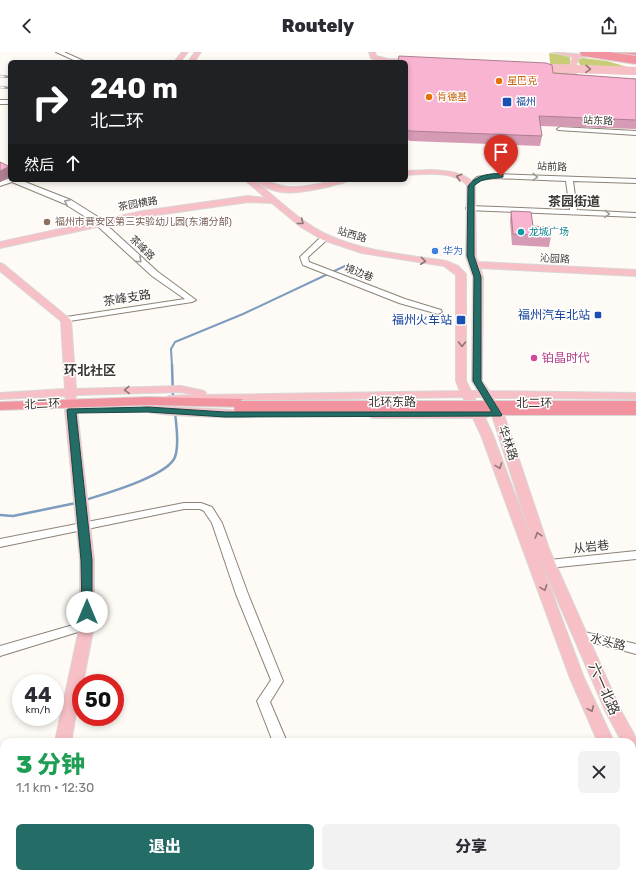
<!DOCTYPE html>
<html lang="zh">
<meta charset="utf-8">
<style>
:root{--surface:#fff;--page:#f2f2f3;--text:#2b2b33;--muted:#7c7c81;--accent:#246d66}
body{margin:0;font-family:Rubik,"Noto Sans SC",sans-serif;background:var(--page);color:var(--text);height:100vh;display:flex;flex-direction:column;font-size:15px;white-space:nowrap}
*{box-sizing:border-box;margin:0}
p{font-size:13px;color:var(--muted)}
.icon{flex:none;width:22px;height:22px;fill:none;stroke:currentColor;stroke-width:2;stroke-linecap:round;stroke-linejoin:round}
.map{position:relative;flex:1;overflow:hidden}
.side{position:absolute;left:0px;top:686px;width:636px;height:140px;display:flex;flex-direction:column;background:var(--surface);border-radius:12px 12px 0 0;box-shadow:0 2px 6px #0003}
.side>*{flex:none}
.banner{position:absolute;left:8px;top:8px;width:400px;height:122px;border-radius:6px;box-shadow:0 2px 6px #0003;background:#202124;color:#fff;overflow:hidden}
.speed{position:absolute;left:12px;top:622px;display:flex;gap:8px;font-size:20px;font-weight:700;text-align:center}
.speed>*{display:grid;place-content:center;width:52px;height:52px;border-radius:50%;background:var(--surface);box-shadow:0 2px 6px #0003;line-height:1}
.speed small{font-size:10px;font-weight:400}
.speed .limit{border:6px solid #d22;background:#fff;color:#111}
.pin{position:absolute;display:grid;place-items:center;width:34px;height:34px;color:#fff;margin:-41px -17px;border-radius:50% 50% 50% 0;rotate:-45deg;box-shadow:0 0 4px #0007}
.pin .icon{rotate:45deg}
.me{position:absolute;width:44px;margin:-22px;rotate:0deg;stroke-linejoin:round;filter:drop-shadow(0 0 3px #0008)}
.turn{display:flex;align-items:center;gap:14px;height:84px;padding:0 16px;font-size:18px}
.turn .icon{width:52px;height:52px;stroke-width:2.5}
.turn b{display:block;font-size:28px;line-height:34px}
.then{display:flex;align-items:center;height:38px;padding:0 16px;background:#0003;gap:8px;font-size:15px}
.round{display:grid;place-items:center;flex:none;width:42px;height:42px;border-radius:6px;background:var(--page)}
.overview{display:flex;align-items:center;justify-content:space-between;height:68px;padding:0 16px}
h1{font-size:24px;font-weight:800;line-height:30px;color:#1e9e55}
.cta{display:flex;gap:8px;margin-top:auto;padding:8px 16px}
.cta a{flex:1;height:46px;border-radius:6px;background:var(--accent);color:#fff;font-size:16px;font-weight:800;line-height:46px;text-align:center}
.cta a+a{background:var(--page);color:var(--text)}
header{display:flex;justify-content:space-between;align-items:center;height:52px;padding:0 16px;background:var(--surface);font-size:18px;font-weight:800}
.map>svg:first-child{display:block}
.forest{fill:#cacd78}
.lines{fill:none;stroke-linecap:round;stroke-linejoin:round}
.stream-far1{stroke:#7d9cbe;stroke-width:2}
.stream{stroke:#7d9cbe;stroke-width:2.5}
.minor-casing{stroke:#8c8478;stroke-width:2}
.major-casing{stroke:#d8d7d6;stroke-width:2}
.highway-casing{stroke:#d8d7d6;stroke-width:2}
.minor{fill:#fff;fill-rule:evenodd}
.major{fill:#f7bfc6;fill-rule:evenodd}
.highway{fill:#f294a0;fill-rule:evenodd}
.rail-casing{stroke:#a5a19c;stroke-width:2.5}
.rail{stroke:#fff;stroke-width:1.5;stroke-dasharray:4.5;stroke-linecap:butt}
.major-bridge-casing{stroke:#d8d7d6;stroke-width:8;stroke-linecap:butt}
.highway-bridge-far1-casing{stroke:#d8d7d6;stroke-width:10;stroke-linecap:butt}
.highway-bridge-casing{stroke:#d8d7d6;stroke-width:16;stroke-linecap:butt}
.major-bridge{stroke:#f7bfc6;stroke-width:8}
.highway-bridge-far1{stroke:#f294a0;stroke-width:8}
.highway-bridge{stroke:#f294a0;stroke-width:14}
.wall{fill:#d59bb4}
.shaded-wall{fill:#ae7e92}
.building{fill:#f8b4d1;stroke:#ae7e92}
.oneway{stroke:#907575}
.oneway2{stroke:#9e9c99}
.route{fill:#246d66;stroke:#174742}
.food-dot{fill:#e8710a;stroke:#fff;stroke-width:1.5}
.transit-dot{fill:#1a4fb4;stroke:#fff;stroke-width:1.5}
.education-dot{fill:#8d6e63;stroke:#fff;stroke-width:1.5}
.culture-dot{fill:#0f9aa8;stroke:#fff;stroke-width:1.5}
.shop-dot{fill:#3f7fe0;stroke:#fff;stroke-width:1.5}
.hotel-dot{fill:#d1479c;stroke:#fff;stroke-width:1.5}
.labels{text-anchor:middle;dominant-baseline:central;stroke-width:3;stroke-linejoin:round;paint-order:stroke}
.far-food-label{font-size:10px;fill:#c56008;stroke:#fff;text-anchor:start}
.far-transit-label{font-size:10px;fill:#164399;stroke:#fff;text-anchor:start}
.far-street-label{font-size:10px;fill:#3c3833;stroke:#fff}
.far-education-label{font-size:10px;fill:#785e54;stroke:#fff;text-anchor:start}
.far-culture-label{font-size:10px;fill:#0d838f;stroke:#fff;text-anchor:start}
.far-shop-label{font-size:10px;fill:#366cbe;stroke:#fff;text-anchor:start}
.street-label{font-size:12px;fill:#3c3833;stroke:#fff}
.transit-label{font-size:12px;fill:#164399;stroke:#fff;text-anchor:end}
.hotel-label{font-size:12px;fill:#b23c85;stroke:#fff;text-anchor:start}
.far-district-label{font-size:13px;font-weight:bold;fill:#3c3833;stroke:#fff}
.neighbourhood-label{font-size:13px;font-weight:bold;fill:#3c3833;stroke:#fff}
.near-street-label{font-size:14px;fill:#3c3833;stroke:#fff}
</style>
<header><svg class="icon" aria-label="back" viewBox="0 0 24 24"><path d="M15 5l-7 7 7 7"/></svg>Routely<svg class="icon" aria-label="share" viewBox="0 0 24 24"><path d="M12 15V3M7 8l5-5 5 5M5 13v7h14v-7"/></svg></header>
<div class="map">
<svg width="636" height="826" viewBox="0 0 636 826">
<rect width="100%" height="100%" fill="#fefaf5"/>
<!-- forest -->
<g class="forest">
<polygon points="549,1 570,4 571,23 552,29"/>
<polygon points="583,6 607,9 631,16 580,13 577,7"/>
</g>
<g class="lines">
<!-- stream-far1 -->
<polyline class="stream-far1" points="172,314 171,297 175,290 243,262 347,213"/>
<!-- stream -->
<g class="stream">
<polyline points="172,313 173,345"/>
<path d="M85 448C104 442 168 424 175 405 180 391 175 365 174 350"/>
<polyline points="0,463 13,464 76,451"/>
</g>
<defs>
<g id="minor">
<polygon points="56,0 64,0 86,10 78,10"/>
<rect x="0" y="48" width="10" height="4"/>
<polygon points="560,75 636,79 636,83 558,78 557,77"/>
<polygon points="495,122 636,127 636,131 573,129 577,158 636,161 636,165 467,158 466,156 470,154 570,158 566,129 495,126 481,128 473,134 468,133 477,125"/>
<polygon points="10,126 10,128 20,128 71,148 98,165 158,220 196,248 192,250 63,270 63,266 66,265 185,247 152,224 92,169 65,152 12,130 0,134 0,130"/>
<polygon points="322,184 328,184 329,186 308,205 309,210 405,247 441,258 442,260 438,262 399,251 303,213 300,205"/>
<polygon points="184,451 201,451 212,455 222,471 248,542 283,629 270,650 287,690 273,690 257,649 271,628 236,542 212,471 204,459 200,457 184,457 0,495 0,487"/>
<polygon points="636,499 636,507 549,516 545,515 543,512 545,509 549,508"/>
<polygon points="87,569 91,570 93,573 91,576 0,604 0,594"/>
<polygon points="580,579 636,592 636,602 576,586 574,583 576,580"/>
<polygon points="393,822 409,822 411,826 395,826"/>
</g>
<g id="major">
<polygon points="182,0 188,0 180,10 174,10"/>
<polygon points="195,0 201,0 194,10 188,10"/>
<polygon points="369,0 375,0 376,4 388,7 414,8 417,10 414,12 406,12 406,10 384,10 371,6"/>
<polygon points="552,0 585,3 585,5 579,5 576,13 576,22 580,25 580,27 576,27 570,23 570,13 573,5"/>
<path d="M431 118C447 119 465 120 475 133L476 205 478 210 636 218V224L480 216 483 225 482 329 489 339 636 341V347L493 346 504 363 549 497 621 659 636 686V709L632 707V690H622L606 660 538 503 584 626 614 690H598L570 626 481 383 473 366H373L367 363 373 360H470L463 345 169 350 163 347 169 344 195 343 181 340 76 343 75 349H67L65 344 0 347V341L65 337 61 269 0 219V211L3 212 71 268 76 337 181 334 204 339 206 341 204 343 460 339 456 329V223L444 214 362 201 323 188 301 175 272 151 248 150 143 165 0 196V190L143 159 248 144 266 146 245 128H254C278 147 302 172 330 184 366 200 407 203 446 209L458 214 466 222V329L471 339H478L472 329 473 225 466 205 467 133C453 118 424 122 406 123V119ZM474 345H482L492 363 533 491 493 383 485 366 491 363 489 361 481 360Z"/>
<path d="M257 128C269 128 278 135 290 135 309 136 328 128 348 128 344 132 336 132 331 134 309 139 275 148 257 128Z"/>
<path d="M148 354 255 359 261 362C255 369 157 363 144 359L142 357 144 355Z"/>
<polygon points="71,355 77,358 94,508 94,573 83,631 81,631 72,685 73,690 57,690 56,685 80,573 80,508 65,358"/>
<polygon points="632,734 636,735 636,756 632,755"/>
<rect x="632" y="757" width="4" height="14"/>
<polygon points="636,775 636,791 632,792 632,776"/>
<polygon points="118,822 137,822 139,826 120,826"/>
<polygon points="475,822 498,822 496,826 473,826"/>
<polygon points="536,822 558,822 556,826 534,826"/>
</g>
<g id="highway">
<polygon points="606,0 636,1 636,5 610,2"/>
<polygon points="148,345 242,347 249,351 242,355 148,353 0,358 0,350"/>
</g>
</defs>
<!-- minor casing -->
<use href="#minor" class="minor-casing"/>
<!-- major casing -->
<use href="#major" class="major-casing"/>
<!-- highway casing -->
<use href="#highway" class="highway-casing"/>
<!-- minor -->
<use href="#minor" class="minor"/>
<!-- major -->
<use href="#major" class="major"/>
<!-- highway -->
<use href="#highway" class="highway"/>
<defs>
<g id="rail">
<polyline points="0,24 10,25"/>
<polyline points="0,35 10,36"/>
</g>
</defs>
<!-- rail casing -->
<use href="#rail" class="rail-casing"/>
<!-- rail -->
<use href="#rail" class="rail"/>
<defs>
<polyline id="major-bridge" points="549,16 636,19"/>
<polyline id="highway-bridge-far1" points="584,0 636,8"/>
<polyline id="highway-bridge" points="241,356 636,356"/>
</defs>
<!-- major-bridge casing -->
<use href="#major-bridge" class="major-bridge-casing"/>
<!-- highway-bridge-far1 casing -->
<use href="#highway-bridge-far1" class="highway-bridge-far1-casing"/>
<!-- highway-bridge casing -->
<use href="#highway-bridge" class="highway-bridge-casing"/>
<!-- major-bridge -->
<use href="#major-bridge" class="major-bridge"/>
<!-- highway-bridge-far1 -->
<use href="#highway-bridge-far1" class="highway-bridge-far1"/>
<!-- highway-bridge -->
<use href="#highway-bridge" class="highway-bridge"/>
</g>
<!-- wall -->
<g class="wall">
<polygon points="406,10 636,27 636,77 540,74 542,84 540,94 410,89 406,87"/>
<polygon points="0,110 10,115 10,125 9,125"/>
<polygon points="511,159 533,174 551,184 549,195 512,193 510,169"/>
</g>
<!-- shaded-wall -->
<polygon class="shaded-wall" points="8,115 9,125 0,130 0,119"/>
<!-- building -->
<g class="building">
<polygon points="399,4 546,11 552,13 553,21 636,27 636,68 539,64 542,84 410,79 406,77 406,10 398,10"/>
<polygon points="0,110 10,115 8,115 0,119"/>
<polygon points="511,159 531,160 533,174 550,175 551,184 513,182"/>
</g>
<!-- one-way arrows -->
<defs><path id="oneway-chevron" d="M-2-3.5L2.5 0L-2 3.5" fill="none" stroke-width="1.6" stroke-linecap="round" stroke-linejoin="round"/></defs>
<g class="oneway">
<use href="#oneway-chevron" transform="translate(588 17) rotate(2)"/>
<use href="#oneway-chevron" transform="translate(459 125) rotate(-163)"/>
<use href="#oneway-chevron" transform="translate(301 170) rotate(38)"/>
<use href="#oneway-chevron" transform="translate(423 209) rotate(6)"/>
<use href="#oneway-chevron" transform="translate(462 292) rotate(91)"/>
<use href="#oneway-chevron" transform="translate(127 338) rotate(178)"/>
<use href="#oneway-chevron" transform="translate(499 414) rotate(70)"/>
<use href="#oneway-chevron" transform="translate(538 483) rotate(-108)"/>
<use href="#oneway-chevron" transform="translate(544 536) rotate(70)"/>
<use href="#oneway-chevron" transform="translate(591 657) rotate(66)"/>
</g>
<g class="oneway2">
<use href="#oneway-chevron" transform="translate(535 125) rotate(2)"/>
<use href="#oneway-chevron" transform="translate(67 150) rotate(-155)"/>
<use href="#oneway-chevron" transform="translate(607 162) rotate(3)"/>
<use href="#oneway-chevron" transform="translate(139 208) rotate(43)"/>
</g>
<!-- route -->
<path class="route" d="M503 122V125C493 127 482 125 474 134V204L481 225V329L502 363 501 364 225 365 148 360 76 361 92 508V560L87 564 83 563 82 560 81 508 67 358 68 357 148 355 225 360H492L473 329 474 225 467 204 468 134C476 123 490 121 503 122Z"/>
<!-- markers -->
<g class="food-dot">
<circle cx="499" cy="29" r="4"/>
<circle cx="429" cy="45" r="4"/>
</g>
<g class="transit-dot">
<rect x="502" y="45" width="10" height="10" rx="2"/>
<rect x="594" y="259" width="8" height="8" rx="2"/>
<rect x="456" y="263" width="10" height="10" rx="2"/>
</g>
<circle class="education-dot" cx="47" cy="170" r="4"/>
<circle class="culture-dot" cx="521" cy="180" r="4"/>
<circle class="shop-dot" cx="435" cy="199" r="4"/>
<circle class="hotel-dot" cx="534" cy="306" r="4"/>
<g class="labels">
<!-- far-food labels -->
<g class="far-food-label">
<text x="507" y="29">星巴克</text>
<text x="437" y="45">肯德基</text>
</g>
<!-- far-transit labels -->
<g class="far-transit-label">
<text x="516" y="50">福州</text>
</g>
<!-- far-street labels -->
<g class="far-street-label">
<text transform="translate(598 69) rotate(2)">站东路</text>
<text transform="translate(552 115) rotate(2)">站前路</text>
<text transform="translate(138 152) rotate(-10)">茶园横路</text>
<text transform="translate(352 183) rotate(17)">站西路</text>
<text transform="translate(142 196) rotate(44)">茶峰路</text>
<text transform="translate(555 207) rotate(3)">沁园路</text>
<text transform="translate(359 221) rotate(21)">境边巷</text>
</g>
<!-- far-education labels -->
<g class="far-education-label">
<text x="55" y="170">福州市晋安区第三实验幼儿园(东浦分部)</text>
</g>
<!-- far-culture labels -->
<g class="far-culture-label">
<text x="529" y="180">龙城广场</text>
</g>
<!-- far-shop labels -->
<g class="far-shop-label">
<text x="443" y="199">华为</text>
</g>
<!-- street labels -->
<g class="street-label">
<text transform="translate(127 246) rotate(-9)">茶峰支路</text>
<text x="392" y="350">北环东路</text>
<text x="534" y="351">北二环</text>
<text transform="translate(42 352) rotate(-2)">北二环</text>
<text transform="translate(508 391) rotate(71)">华林路</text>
<text transform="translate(591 495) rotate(-6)">从岩巷</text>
<text transform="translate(608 590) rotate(14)">水头路</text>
</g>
<!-- transit labels -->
<g class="transit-label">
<text x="590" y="263">福州汽车北站</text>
<text x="452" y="268">福州火车站</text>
</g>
<!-- hotel labels -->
<g class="hotel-label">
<text x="542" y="306">铂晶时代</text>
</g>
<!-- far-district labels -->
<g class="far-district-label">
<text x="574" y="149">茶园街道</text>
</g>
<!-- neighbourhood labels -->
<g class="neighbourhood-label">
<text x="90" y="318">环北社区</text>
</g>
<!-- near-street labels -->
<g class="near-street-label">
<text transform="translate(604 637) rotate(66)">六一北路</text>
</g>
</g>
</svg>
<div class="speed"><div>44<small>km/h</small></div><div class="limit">50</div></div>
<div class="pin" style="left:501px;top:124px;background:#d93025"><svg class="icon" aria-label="arrive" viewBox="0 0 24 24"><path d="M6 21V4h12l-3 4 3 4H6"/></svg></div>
<svg class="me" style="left:87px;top:560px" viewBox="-20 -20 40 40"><circle r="19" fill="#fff"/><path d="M0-13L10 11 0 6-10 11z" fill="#246d66"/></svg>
<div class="banner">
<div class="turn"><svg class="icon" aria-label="right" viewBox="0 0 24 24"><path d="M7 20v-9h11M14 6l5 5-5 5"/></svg><div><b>240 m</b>北二环</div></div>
<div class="then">然后<svg class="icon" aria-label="ahead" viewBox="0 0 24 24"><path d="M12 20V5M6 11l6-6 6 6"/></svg></div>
</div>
<section class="side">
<div class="overview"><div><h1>3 分钟</h1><p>1.1 km · 12:30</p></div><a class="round"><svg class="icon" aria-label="close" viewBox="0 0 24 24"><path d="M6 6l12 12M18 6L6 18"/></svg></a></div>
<div class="cta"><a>退出</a><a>分享</a></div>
</section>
</div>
